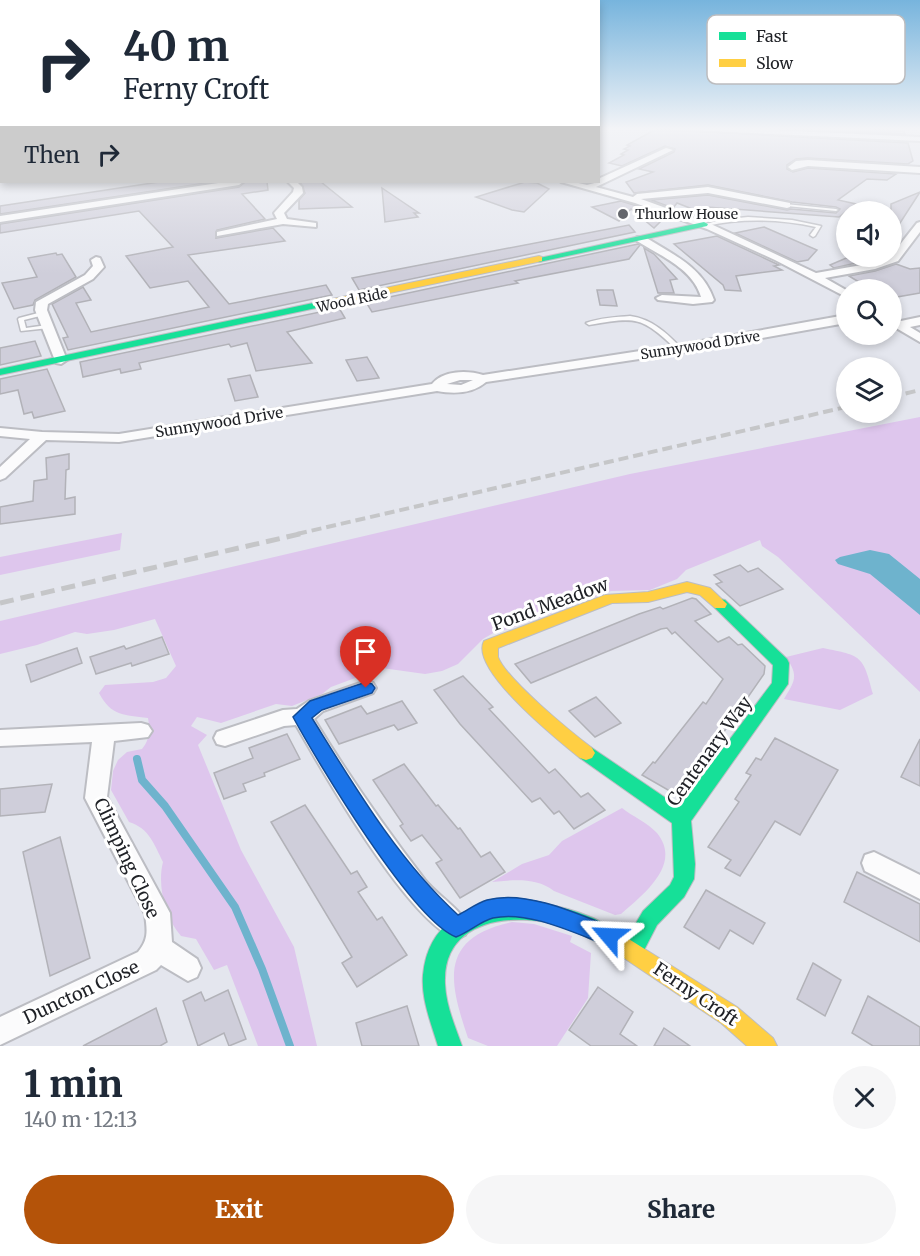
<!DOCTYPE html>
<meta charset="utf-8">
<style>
:root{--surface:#fff;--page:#f6f6f7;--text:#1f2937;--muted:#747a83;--accent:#b45309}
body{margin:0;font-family:Merriweather,serif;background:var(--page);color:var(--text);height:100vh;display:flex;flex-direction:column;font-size:22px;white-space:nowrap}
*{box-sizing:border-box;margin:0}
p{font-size:20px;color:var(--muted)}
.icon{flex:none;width:33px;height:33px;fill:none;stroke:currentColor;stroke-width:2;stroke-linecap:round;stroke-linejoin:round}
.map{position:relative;height:1046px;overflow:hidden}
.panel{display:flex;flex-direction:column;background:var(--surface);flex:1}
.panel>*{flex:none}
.banner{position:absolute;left:0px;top:0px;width:600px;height:183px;box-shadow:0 3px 9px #0003;background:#fff;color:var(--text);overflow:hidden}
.buttons{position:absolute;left:836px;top:201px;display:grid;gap:12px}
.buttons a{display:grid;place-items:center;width:66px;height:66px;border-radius:50%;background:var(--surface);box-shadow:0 3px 9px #0003;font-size:30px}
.pin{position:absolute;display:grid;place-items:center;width:51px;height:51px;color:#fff;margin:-62px -26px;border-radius:50% 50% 50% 0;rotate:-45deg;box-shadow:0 0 6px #0007}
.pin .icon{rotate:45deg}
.me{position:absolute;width:66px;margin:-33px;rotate:296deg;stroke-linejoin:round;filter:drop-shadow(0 0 4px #0008)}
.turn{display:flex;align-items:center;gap:21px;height:126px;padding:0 24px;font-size:27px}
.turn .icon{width:78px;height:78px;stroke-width:2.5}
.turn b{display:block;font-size:42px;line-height:51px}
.then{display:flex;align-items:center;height:57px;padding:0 24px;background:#0003;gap:12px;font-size:22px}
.round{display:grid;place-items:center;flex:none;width:63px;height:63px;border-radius:32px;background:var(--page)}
.head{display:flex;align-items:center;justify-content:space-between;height:102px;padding:0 24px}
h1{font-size:36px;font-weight:800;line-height:45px}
.cta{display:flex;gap:12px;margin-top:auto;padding:12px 24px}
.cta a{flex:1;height:69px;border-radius:36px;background:var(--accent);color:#fff;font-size:24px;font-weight:800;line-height:69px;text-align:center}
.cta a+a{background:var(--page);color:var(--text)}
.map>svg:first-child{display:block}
.green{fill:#dec6ed}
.water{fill:#6eb3cd}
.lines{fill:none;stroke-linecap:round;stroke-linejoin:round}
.stream{stroke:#6eb3cd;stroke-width:8}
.building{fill:#cfceda;stroke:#b2b2b8;stroke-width:1.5}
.lane-casing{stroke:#bcbdc3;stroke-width:3}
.street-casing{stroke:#bcbdc3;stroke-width:4}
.fast-casing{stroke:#bcbdc3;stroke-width:2}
.slow-casing{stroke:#bcbdc3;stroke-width:2}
.lane{fill:#fbfbfc;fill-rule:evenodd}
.street{fill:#fbfbfc;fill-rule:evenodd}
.fast{fill:#16e098;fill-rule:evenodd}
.slow{fill:#ffcf43;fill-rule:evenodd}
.rail-far1{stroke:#c5c6c8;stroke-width:4;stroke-dasharray:10 5;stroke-linecap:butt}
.rail{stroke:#c5c6c8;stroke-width:5;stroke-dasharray:14 7;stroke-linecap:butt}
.route{fill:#1a73e8;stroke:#114b97;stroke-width:1.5}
.poi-dot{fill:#64666c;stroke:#fff;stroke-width:2}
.labels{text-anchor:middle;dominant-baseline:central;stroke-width:6;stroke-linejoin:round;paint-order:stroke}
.far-poi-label{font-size:14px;fill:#1f2126;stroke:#fff;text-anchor:start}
.far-street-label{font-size:14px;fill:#1f2126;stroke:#fff}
.street-label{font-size:15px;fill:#1f2126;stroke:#fff}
.near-street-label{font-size:18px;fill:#1f2126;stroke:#fff}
.key{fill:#fff;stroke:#bcbcbe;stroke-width:1.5}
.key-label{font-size:16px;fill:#1f2126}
</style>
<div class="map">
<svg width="920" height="1046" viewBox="0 0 920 1046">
<rect width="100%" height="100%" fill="#e4e6ee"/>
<!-- green -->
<g class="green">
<path d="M920 417V692L778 557 762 546 760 540 686 570 677 579 650 590 611 591 512 628 495 632 483 639 458 664 442 671 425 674 382 668 331 687 322 694 292 706 276 704 221 723 197 717 191 726 207 735 198 745 241 850 294 947 317 1046H258L227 965 214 970 196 939 181 936C165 918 157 885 163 862 154 844 149 828 129 822L111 790 113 771 118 760 127 752 142 749C150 739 150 730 148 718 124 715 111 716 99 693L105 685 153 682 166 678 176 666 155 619 114 630 87 634 75 632 37 645 0 654V621L630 474Z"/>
<polygon points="122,533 120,550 0,575 0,557"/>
<path d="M823 648C862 656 863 655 873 694L840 710 784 699C795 681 799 676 786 657Z"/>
<path d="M622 808C632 816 648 823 657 833 683 865 642 895 621 914L615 915 554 891C536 877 513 880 492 882L522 864 549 855 562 841Z"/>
<path d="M512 922 534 924 572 936 570 942 591 953 588 998 557 1046H488L468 1038C449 982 438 938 512 922Z"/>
</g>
<!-- water -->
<polygon class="water" points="870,550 889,554 920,579 920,615 870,574 838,564 835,560 840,557"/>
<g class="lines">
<!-- stream -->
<polyline class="stream" points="137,759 142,780 165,806 235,907 262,969 290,1046"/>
</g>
<!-- building -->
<g class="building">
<polygon points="769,128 861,128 904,131 905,134"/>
<polygon points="656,129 908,143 913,161 908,164 808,158 796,159 787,165 787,169 793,172 808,168 896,174 887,180 867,179 838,200 856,204 839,217 707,207 705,214 677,203 673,208 651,200 708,195 787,210 791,209 836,213 840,209 836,207 792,202 708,185 634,193 626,182 653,172 639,169 674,152 675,149 665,146 622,166 609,163 624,155 621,154 628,150 624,149 630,146 627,145"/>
<polygon points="159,182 213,182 0,214 0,206"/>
<polygon points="245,182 267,182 268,190 242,194 265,219 217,230 216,238 273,228 285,241 188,255 229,304 326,285 332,295 68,350 63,338 68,337 52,304 83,287 91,300 76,303 91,332 209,307 188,281 150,288 126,256 173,247 139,211 0,233 0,224 239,187"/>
<polygon points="300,182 321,182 352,207 299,209 299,200 305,193"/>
<polygon points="525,182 537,183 549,189 524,212 512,210 476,197"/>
<polygon points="382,188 419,213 414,213 418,217 385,222"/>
<polygon points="920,192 891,237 891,204"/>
<polygon points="621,201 634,205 666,216 654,228 631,209 619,221 592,207"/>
<polygon points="629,225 635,232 359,290 352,278"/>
<polygon points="764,227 817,250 808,260 797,262 735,233"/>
<polygon points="717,236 779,265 774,266 782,270 736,276 741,291 725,290 723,285 674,244"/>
<polygon points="638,244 640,245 629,259 515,281 518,283 372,312 366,302"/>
<polygon points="644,248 654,254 677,279 670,280 674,293 658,293"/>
<polygon points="56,253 57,255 62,254 76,277 35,300 33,305 14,309 2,283 37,277 28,258"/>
<polygon points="851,256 872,256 878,258 834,268 830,265"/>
<polygon points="896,264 910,269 920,268 920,293 891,298 891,290 872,290 849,276 875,271"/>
<polygon points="597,290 613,290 617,306 600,305"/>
<polygon points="339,308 345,318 287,332 312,363 256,371 247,343 231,347 229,344 139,363 141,369 121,373 120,369 83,377 80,362"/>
<polygon points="35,341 41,356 0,365 0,348"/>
<polygon points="367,357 379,378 357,381 346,360"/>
<polygon points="47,369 65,411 34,418 32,412 24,414 18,390 0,394 0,379"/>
<polygon points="250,375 258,397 235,401 228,379"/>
<polygon points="69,454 69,469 66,470 65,499 75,497 75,514 0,524 0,507 33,501 34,481 47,479 46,458"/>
<polygon points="740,565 748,572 758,568 783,589 740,606 716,584 722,582 714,575"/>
<polygon points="692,598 696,599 711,614 695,621 718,642 729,637 738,645 742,644 765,666 764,674 712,749 675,794 642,775 653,762 655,763 703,702 706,704 723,679 675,632 672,634 667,628 661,629 531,683 515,664 639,614 660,607 663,609"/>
<polygon points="162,637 169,654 132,666 131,663 96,674 90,657 124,646 126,649"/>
<polygon points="77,648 82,663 31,682 26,665"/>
<polygon points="463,676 493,707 489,709 549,773 555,769 581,797 588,793 605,810 574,829 559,811 554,814 540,798 532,802 460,724 434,690"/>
<polygon points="596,697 621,723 595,737 569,711"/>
<polygon points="402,701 417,723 398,730 394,725 339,744 325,720 361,706 367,714"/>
<polygon points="287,734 300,759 264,773 265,776 243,784 246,791 224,799 214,773 253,758 249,748"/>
<polygon points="775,738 838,770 800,835 775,821 740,876 725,868 731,860 708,847 739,802 735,799 751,775 746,773 756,758 761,760"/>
<polygon points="920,739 920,786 901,777"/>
<polygon points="404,764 436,806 438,805 458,829 460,828 481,857 490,852 505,872 460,898 436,863 442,860 422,835 411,841 400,826 403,824 373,780"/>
<polygon points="52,784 45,812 0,816 0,789"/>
<polygon points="305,805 351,874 357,871 367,887 358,892 377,920 382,917 407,955 357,987 342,963 352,957 271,822"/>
<polygon points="60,837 90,958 50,976 23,852"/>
<polygon points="857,872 920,904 920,942 844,902"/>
<polygon points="706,890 765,923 753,944 730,930 719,949 684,927"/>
<polygon points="813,963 841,980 825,1016 797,999"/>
<polygon points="598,987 633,1012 620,1034 637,1046 591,1046 569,1030"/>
<polygon points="228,990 246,1039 229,1046 224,1033 198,1046 183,1001 201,992 205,1001"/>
<polygon points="868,996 920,1027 920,1046 873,1046 852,1033"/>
<polygon points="407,1006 419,1046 362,1046 356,1023"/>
<polygon points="156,1008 167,1042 160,1046 83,1046"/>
<polygon points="664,1028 690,1046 654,1046"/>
</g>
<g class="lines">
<defs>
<g id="lane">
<polygon points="785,204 836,209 838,210 836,211 787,206 785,206"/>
<path d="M748 217 792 220 821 226 815 236 813 237 810 235 816 227C779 219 743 218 706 226L704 225 719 220Z"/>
<polygon points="42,312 44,313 44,315 24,320 26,328 47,325 49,326 49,328 21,331 18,319 19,318"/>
<path d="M630 316C652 319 667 333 682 349L681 350H677C641 316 637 317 589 325L586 323C599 318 616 317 630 316Z"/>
</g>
<g id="street">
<polygon points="686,128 730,128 920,137 920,141 690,130"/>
<polygon points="666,148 673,150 596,187 633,197 637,194 708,187 790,203 790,207 787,208 708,193 641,199 713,225 816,273 873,263 891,256 917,223 920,222 920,232 898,261 875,269 825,278 846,290 846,297 775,260 707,229 635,203 561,182 574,182 587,185 598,182 598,179"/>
<rect x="0" y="152" width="2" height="4"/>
<polygon points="808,160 920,167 920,173 808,166 792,170 788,167 796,161"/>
<polygon points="225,182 243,182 239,185 0,222 0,216"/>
<polygon points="288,182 297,182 302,187 303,193 284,213 287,219 316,223 316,227 283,224 217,236 217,232 277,219 274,213 293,192 294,188"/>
<path d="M637 237H645C672 254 703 267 714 300L712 302 693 304 658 300 656 298 662 295 701 297C693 269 661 256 637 241Z"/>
<polygon points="96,257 100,258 104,267 93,279 48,304 47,310 67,360 61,364 56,363 35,310 36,302 85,275 93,266 91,260"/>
<path d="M846 315V323L679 353 486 382C472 394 454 394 437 391L119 442 46 440 5 478 0 480V467L30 439 0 436V428L42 432 119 434 432 384C443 370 468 370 483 375L679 345ZM460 380H473L461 385 447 384Z"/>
<polygon points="891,316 901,321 920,317 920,325 910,327 920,333 920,342 891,325"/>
<path d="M366 681 373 683 376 688 373 693 323 711 314 719C348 775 385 828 425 880 438 896 460 908 469 927L465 935 456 939C407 920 324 774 296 725L284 726 225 746 217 744 214 738 217 732 283 710 297 709 309 701Z"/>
<path d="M141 723 148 725 152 731 148 737 114 741 107 797 170 913 172 942 197 959 201 968 197 977 188 981 161 965 156 970 0 1045V1017L138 952C149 939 147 930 145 914L85 798 92 742 0 746V730Z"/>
<polygon points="874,852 920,875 920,899 865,871 862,863 865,855"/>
</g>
<g id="fast">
<polygon points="704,222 708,224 707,226 539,262 535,259"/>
<polygon points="318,302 323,305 321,307 0,375 0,369"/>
<path d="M720 599 725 600 787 659 789 663 788 684 691 821 695 864 694 879 684 897 657 925 640 958 632 961 624 958 622 948 616 951C597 944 581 932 562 926 514 912 442 918 445 984 446 1006 455 1026 462 1046H438C431 1023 421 999 423 975 431 889 534 892 593 918 604 924 621 929 626 940L643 911 670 885 674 877 672 823 580 758 577 753 580 748 586 746 592 748 679 807 772 683 773 665 715 608 713 604 715 600Z"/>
</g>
<g id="slow">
<polygon points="539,256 542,257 542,261 318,308 313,305 318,302"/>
<path d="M687 582 710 588 727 604 725 608H715L700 595 687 592 648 602 612 603 498 648C498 650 498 656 498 657 506 679 572 733 592 748L595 753 592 758 586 760 580 758C559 741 469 669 484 641L605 595 648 592Z"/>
<polygon points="616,931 737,1007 773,1038 777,1046 747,1046 721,1023 609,948 605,941 609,934"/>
</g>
</defs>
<!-- lane casing -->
<use href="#lane" class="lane-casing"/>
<!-- street casing -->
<use href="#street" class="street-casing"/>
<!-- fast casing -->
<use href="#fast" class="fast-casing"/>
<!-- slow casing -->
<use href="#slow" class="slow-casing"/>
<!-- lane -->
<use href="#lane" class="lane"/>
<!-- street -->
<use href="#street" class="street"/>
<!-- fast -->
<use href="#fast" class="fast"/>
<!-- slow -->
<use href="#slow" class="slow"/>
<!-- rail-far1 -->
<g class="rail-far1">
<polyline points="891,397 920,390"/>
<polyline points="297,534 846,407"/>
</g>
<!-- rail -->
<polyline class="rail" points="0,603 304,533"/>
</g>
<!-- sky -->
<linearGradient id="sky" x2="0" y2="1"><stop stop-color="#77b4dd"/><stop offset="0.47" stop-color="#f3f4f7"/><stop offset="1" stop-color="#f3f4f7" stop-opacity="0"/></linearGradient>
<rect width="920" height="274" fill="url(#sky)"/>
<!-- route -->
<path class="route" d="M366 682 372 684 375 688 372 693 322 710 312 718C355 787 398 860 458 915 468 910 477 903 487 900 526 889 581 915 616 929L619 936 616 944 609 946C576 934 529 910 493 918 481 921 469 932 456 937 412 920 318 763 293 717L310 701Z"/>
<!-- markers -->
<circle class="poi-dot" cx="623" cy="214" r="6"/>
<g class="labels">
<!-- far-poi labels -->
<g class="far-poi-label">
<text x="635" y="214">Thurlow House</text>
</g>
<!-- far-street labels -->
<g class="far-street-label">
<text transform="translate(352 300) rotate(-12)">Wood Ride</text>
<text transform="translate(700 345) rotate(-9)">Sunnywood Drive</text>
</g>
<!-- street labels -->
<g class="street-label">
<text transform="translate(219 422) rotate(-9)">Sunnywood Drive</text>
</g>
<!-- near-street labels -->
<g class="near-street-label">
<text transform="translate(550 604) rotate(-20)">Pond Meadow</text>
<text transform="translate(709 751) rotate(-54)">Centenary Way</text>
<text transform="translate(127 858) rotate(65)">Climping Close</text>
<text transform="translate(81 992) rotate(-25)">Duncton Close</text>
<text transform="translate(696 994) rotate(34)">Ferny Croft</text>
</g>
</g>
<!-- legend -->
<rect x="707" y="15" width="198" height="69" rx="9" class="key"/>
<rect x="719" y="32" width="27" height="8" fill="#16e098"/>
<rect x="719" y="59" width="27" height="8" fill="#ffcf43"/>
<g class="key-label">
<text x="756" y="42">Fast</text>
<text x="756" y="69">Slow</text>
</g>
</svg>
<div class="buttons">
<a><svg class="icon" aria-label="sound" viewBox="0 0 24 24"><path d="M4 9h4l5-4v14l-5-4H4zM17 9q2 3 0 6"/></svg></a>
<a><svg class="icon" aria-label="search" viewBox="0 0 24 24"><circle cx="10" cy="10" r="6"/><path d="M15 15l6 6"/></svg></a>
<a><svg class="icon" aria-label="layers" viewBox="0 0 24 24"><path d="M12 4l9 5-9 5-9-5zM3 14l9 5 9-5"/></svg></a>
</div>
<div class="pin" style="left:366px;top:688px;background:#d93025"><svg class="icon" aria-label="arrive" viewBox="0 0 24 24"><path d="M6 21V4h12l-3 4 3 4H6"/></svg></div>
<svg class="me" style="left:609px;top:936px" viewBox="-20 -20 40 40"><path d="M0-17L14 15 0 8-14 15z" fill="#1a73e8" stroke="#fff" stroke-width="4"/></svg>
<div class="banner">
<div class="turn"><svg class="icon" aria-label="right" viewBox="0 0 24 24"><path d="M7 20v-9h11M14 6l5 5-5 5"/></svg><div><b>40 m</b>Ferny Croft</div></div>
<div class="then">Then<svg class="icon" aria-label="right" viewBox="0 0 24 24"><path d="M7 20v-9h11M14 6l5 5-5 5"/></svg></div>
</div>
</div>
<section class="panel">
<div class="head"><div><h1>1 min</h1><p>140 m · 12:13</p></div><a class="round"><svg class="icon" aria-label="close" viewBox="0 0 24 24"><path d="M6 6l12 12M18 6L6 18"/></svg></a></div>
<div class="cta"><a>Exit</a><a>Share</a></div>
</section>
